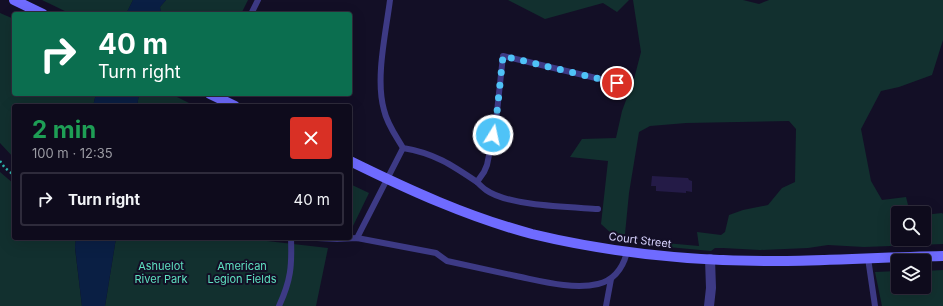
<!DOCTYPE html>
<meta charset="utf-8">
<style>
:root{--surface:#0e0b1c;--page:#1c1929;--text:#f1f3f6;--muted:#9b9ba3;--line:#2e2b3b}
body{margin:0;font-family:Inter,sans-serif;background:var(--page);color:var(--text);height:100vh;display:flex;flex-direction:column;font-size:15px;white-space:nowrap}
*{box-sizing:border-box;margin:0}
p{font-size:13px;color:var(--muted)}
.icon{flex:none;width:22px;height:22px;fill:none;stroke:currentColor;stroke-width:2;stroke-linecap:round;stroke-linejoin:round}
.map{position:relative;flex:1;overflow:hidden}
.panel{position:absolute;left:12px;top:104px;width:340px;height:136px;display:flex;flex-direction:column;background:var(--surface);border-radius:4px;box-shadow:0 4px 16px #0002,0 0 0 1px var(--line)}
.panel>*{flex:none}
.top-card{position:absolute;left:12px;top:12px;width:340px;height:84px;border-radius:4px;box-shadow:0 4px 16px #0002,0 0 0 1px var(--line);background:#0b6e4f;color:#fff;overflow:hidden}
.controls{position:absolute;left:891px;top:206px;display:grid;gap:8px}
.controls a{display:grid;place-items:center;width:40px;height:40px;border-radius:4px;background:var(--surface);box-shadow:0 4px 16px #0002,0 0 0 1px var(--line);font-size:20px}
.pin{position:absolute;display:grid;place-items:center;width:34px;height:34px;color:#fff;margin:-17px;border:2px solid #fff;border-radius:50%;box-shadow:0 1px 4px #0007}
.me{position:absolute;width:44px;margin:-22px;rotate:10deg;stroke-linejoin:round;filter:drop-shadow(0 0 3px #0008)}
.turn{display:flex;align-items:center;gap:14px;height:84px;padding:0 20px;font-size:18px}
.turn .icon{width:52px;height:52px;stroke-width:2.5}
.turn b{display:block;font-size:28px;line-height:34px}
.round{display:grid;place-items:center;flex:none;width:42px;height:42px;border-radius:4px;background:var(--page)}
.overview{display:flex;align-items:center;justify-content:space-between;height:68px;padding:0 20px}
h1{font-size:24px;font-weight:700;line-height:30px;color:#1e9e55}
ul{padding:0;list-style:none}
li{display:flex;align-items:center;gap:12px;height:54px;margin:0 8px 6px;padding:0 12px;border:2px solid var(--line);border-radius:4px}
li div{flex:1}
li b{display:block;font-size:15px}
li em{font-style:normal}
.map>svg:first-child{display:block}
.green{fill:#12302f}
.water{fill:#0a1f44}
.building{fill:#241b47}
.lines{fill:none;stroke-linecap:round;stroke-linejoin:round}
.path{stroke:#2fb8b0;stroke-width:2.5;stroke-dasharray:2 3;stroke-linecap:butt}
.lane{stroke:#3d3a85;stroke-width:6}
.street{stroke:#3d3a85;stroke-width:10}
.secondary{stroke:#6f6bff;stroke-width:10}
.route{stroke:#4fc3f7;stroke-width:7;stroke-dasharray:0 12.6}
.labels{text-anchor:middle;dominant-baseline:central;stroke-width:4;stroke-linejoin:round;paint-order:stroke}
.street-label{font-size:11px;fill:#d9d4ff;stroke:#130f26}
.park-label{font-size:11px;fill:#5fe0c0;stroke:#130f26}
</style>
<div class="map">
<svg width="943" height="306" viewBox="0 0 943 306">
<rect width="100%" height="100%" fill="#130f26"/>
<!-- green -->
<g class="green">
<polygon points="42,0 133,0 126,14 71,14"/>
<polygon points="166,0 248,0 241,14 161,14 160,7"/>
<polygon points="508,0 629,0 617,12 603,3 545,19"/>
<polygon points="633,0 743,0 759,4 769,0 943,0 943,40 932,75 899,87 881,91 861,129 871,181 882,200 906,197 910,213 898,213 898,239 924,239 924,215 942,213 943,214 943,244 864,247 828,245 808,248 760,250 723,248 715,248 711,251 657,246 654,242 699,246 697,232 721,235 725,232 729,215 743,210 768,205 782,188 795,182 796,129 789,121 686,123 650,126 639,132 629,193 625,234 612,234 601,224 608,161 570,157 582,139 616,138 622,111 634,79 641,52"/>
<polygon points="0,13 14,19 14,94 96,94 93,106 14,106 14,158 0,143"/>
<polygon points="139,94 171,94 195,106 137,106"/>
<polygon points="0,172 14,184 14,238 76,238 75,248 82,306 0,306"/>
<polygon points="350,184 369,193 353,226 350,228"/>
<polygon points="116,238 241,238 328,248 316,306 105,306"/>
<polygon points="943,270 943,306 882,306 875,272 898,271 898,287 924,287 924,271"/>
</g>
<!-- water -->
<g class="water">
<polygon points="133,0 166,0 160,7 161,14 126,14"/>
<polygon points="96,94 139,94 137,106 93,106"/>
<polygon points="76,238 116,238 105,306 82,306 75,247"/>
</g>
<!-- building -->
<polygon class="building" points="652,176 688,178 689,180 692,181 692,192 686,191 686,193 656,191 656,186 651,186"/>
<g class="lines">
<!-- path -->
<polyline class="path" points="0,161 5,168 14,175"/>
<!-- lane -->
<g class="lane">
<path d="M390 0C386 32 375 79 384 110 387 124 396 136 403 148 434 153 452 165 477 182L484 172 487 165 496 121 503 56 617 83"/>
<polyline points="251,14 258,0"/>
<path d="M477 182C480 185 483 188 486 190 508 206 570 207 598 209"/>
<path d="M317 238 337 239 357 238 436 253 447 261C470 266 493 271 516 276 541 281 573 290 598 284 615 280 623 268 627 252"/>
<polyline points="357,238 403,148"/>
<polyline points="868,258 875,306"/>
<path d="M279 306C291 280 292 266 291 238"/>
<polyline points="606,306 611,279"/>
</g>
<!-- street -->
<polyline class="street" points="709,306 711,288 710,259"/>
<!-- secondary -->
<g class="secondary">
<polyline points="14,0 43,14"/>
<polyline points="210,94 235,106"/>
<path d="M350 161C409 190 468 217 532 234 615 254 701 262 787 261 839 260 891 257 943 256"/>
</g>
</g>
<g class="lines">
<!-- route -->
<polyline class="route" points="493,135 496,121 503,56 617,83"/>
</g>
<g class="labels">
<!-- street labels -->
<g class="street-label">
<text transform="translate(640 240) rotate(7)">Court Street</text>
</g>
<!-- park labels -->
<g class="park-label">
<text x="161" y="266">Ashuelot<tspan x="161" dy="13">River Park</tspan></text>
<text x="242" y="266">American<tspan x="242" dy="13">Legion Fields</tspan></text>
</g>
</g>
</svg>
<div class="controls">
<a><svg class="icon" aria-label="search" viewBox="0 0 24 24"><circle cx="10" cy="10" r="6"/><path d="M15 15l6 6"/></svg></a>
<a><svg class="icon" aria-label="layers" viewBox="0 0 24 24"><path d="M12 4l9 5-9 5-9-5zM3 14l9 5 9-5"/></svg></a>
</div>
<div class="pin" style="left:617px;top:83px;background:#d93025"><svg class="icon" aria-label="arrive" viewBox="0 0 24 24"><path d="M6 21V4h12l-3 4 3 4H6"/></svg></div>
<svg class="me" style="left:493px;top:135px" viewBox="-20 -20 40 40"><circle r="17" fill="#4fc3f7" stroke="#fff" stroke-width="3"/><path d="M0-11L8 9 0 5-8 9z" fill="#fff"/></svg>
<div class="top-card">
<div class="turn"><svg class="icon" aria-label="right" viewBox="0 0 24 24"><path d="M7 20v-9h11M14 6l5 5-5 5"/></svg><div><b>40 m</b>Turn right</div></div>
</div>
<section class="panel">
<div class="overview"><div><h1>2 min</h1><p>100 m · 12:35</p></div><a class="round" style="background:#d93025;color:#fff"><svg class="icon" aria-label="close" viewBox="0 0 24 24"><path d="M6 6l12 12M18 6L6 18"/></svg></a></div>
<ul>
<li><svg class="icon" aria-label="right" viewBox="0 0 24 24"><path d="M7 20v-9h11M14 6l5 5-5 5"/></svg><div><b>Turn right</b></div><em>40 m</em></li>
</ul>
</section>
</div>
